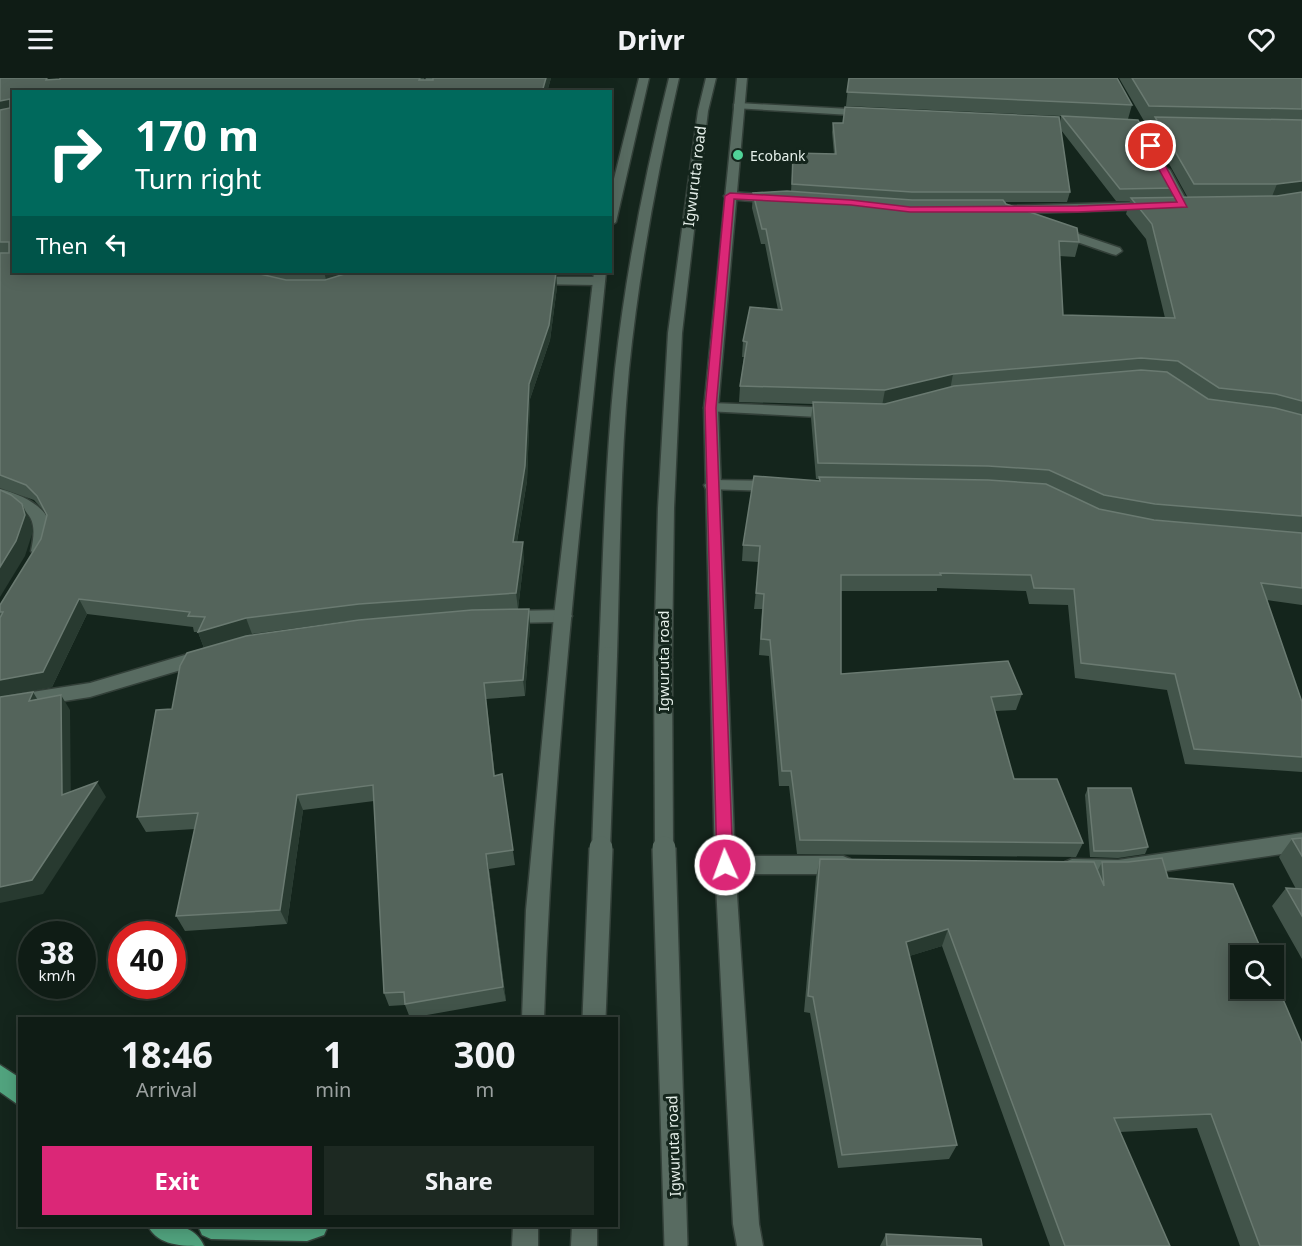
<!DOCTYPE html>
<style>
:root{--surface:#0f1c15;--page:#1d2922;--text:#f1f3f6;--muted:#9ba1a0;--line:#2f3a34;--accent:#db2777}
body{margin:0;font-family:"Noto Sans",sans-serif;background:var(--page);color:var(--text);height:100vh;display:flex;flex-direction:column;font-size:22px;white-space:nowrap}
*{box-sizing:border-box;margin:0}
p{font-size:20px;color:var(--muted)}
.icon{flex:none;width:33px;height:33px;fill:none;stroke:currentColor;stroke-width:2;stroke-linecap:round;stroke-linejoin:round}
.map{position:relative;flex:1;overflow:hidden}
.details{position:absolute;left:18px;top:939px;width:600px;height:210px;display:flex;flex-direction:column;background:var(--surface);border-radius:0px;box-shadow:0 3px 15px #0003,0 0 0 2px var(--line)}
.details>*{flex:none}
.top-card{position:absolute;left:12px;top:12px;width:600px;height:183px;border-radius:0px;box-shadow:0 3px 15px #0003,0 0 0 2px var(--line);background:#00695c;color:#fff;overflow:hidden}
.tools{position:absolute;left:1230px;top:867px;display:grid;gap:12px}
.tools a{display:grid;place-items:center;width:54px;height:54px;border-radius:0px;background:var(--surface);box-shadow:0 3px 15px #0003,0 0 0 2px var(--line);font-size:30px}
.speed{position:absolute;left:18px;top:843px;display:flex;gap:12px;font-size:30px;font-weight:700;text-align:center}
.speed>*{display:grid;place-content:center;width:78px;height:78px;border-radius:50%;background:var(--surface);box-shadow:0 3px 15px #0003,0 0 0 2px var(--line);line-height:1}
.speed small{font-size:15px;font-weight:400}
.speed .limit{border:9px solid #d22;background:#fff;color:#111}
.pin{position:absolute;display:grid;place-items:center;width:51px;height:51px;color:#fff;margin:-26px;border:3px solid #fff;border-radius:50%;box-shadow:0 2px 6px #0007}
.me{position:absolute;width:66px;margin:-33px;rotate:358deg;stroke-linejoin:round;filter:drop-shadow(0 0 4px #0008)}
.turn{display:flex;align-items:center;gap:21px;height:126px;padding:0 24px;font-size:27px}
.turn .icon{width:78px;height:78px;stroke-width:2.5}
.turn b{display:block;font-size:42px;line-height:51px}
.then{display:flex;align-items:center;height:57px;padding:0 24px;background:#0003;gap:12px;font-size:22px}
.eta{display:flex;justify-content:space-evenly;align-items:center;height:102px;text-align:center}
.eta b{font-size:36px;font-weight:700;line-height:42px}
.primary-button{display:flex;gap:12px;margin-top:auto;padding:12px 24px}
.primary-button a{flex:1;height:69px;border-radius:0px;background:var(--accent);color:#fff;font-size:24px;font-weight:700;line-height:69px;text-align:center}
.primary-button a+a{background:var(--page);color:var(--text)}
header{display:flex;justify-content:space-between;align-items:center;height:78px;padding:0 24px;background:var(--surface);font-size:27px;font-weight:700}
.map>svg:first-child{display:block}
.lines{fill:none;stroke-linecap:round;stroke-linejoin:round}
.street-casing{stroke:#334039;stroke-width:3}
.secondary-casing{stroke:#334039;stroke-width:3}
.primary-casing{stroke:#334039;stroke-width:3}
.street{fill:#586b61;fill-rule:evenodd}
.secondary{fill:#586b61;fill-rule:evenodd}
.primary{fill:#51a37e;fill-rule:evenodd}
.secondary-bridge-far1-casing{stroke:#334039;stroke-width:21;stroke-linecap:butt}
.secondary-bridge-casing{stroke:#334039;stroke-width:26;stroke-linecap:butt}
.secondary-bridge-far1{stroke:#586b61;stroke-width:18}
.secondary-bridge{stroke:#586b61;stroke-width:23}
.wall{fill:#42544a;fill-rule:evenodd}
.shaded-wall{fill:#283a30}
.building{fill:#54645b;stroke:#6a7a71;stroke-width:1.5}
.route{fill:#db2777;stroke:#8e194d;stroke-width:1.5}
.poi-dot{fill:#50d398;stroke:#14251c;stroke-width:2}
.labels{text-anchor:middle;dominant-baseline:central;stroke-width:6;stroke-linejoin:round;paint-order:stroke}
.far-poi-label{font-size:14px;fill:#e5efe9;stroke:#14251c;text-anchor:start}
.street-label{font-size:15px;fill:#e5efe9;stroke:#14251c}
</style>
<header><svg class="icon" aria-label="menu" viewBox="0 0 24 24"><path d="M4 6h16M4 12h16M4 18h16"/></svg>Drivr<svg class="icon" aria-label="heart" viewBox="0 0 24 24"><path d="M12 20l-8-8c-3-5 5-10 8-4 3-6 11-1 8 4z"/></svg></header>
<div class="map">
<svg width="1302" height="1168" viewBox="0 0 1302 1168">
<rect width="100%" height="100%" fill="#14251c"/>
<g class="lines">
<defs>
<g id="street">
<polygon points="426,0 436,0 433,14 423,14"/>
<polygon points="738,25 868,32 873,35 868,38 734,30 734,26"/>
<polygon points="1117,44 1176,46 1182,49 1176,52 1113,49 1113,45"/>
<polygon points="1164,89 1170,92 1189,127 1187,130 1177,127 1158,92"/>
<polygon points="730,114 776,117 782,121 776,125 726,121 724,118"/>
<polygon points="1151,124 1155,125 1155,131 998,136 992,132 998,128"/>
<polygon points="1055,148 1120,170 1122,173 1116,177 1112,176 1051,155 1049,152"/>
<polygon points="531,199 598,199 605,203 598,207 526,206 524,203"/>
<polygon points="711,325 836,330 843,335 836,340 706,333 704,330"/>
<polygon points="712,402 777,403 785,408 777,413 706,411 704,407"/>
<path d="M0 411C31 419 67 439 45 477L39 479 31 473C38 441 31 431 0 421Z"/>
<polygon points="563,532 569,534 572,538 569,542 563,544 505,545 499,543 496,539 499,535 505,533"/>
<polygon points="205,571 211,573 214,578 211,583 90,619 0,633 0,619 90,605"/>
<polygon points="1302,755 1302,773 1118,800 1072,799 1065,796 1062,790 1065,784 1072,781 1118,782"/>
<polygon points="725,778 843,778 850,781 853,787 850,793 843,796 725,796 718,793 715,787 718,781"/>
</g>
<g id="secondary">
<polygon points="639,0 649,0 616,144 610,148 610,117"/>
<path d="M669 0H679C657 96 639 193 629 291 620 387 620 482 617 578L614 583H602L599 578C603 482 605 386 615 291 626 193 645 96 669 0Z"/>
<polygon points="706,0 716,0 708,33 682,255 674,430 672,579 669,584 657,584 654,579 658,430 668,255 698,33"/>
<polygon points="737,0 747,0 718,330 735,787 759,1146 763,1168 737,1168 733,1146 715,787 704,330"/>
<path d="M594 194H606C581 442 552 691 544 940H522L526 832 554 538Z"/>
<polygon points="513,1148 538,1148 538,1168 512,1168"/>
<polygon points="572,1148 597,1148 597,1168 571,1168"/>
</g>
<g id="primary">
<polygon points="0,987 20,1000 20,1028 0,1014"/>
<path d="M148 1148C169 1146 194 1145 204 1168 182 1168 158 1168 148 1148Z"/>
<polygon points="198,1148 328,1148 324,1157 307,1163 211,1161 202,1157"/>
</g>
</defs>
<!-- street casing -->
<use href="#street" class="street-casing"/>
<!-- secondary casing -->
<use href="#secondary" class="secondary-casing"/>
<!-- primary casing -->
<use href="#primary" class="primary-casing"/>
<!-- street -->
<use href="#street" class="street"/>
<!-- secondary -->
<use href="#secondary" class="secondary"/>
<!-- primary -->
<use href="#primary" class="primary"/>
<defs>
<g id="secondary-bridge-far1">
<polyline points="663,579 664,772"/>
<polyline points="601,772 608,578"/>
</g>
<g id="secondary-bridge">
<polyline points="664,770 676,1168"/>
<polyline points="594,940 601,770"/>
</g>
</defs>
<!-- secondary-bridge-far1 casing -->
<use href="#secondary-bridge-far1" class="secondary-bridge-far1-casing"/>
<!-- secondary-bridge casing -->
<use href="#secondary-bridge" class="secondary-bridge-casing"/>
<!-- secondary-bridge-far1 -->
<use href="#secondary-bridge-far1" class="secondary-bridge-far1"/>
<!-- secondary-bridge -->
<use href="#secondary-bridge" class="secondary-bridge"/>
</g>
<!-- wall -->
<g class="wall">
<polygon points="0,0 56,1 424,0 424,2 551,0 547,14 14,14 14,194 556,194 557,209 550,262 530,321 527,403 517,464 524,480 518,531 530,547 525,618 486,621 495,698 502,696 515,787 489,791 506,923 410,940 405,927 389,928 384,915 374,723 303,732 287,846 185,853 176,838 195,751 146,754 137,739 172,631 349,543 252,556 204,570 198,554 194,554 193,549 87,536 52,609 0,619 0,527 41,461 47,437 45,434 34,422 0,410"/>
<path d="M849 0 1132 27 1128 41 1175 110 1172 120H1188L1151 53 1154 43H1144L1119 0H1302V527L1267 522 1302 624V694L1185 686 1167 612 1075 600 1068 527 1029 526 1026 513 937 510V513H841V596L1022 616 1016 632 995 633 1014 701 1083 765 1076 779 797 776 789 708H779L769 578 759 577 762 531H754L759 484 742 483 743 467 819 403V401H816L811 340 813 326 739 324 740 308 744 279H742L743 263 778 232 765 166H761L752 130 753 115 791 114 793 75 834 76 832 54 833 45H1060L1061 38 846 28ZM1061 52 1116 123H1130L1126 136 1146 161 1165 240 1063 237 1059 178 1075 179 1079 164 1006 126 1005 124H1067L1070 114Z"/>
<polygon points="1088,710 1148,769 1145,776 1118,780 1090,779 1085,717"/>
<polygon points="1302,760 1302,881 1272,828 1286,810 1296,811 1279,779 1292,761"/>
<polygon points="820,781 1098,792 1102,784 1168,800 1302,1168 1240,1168 1197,1050 1120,1054 1170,1168 1050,1168 942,868 909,878 957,1067 949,1081 838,1090 810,935 804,934 816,799"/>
<polygon points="886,1156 982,1168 880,1168"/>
</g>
<!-- shaded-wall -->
<g class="shaded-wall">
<polygon points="546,0 551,0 547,14 542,14"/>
<polygon points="10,21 14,30 0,39 0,23"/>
<polygon points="1302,103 1302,117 1271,121 1277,106"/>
<polygon points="324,194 357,194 327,205"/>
<polygon points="556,194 557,209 550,262 530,321 527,403 514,480 513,464 529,306"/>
<polygon points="953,296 950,312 882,328 885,312"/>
<polygon points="22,426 30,442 33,453 25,478 0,519 0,489"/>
<polygon points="523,464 524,480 518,531 516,515"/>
<polygon points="79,521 87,536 52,609 0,619 0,602"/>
<polygon points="529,531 530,547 525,618 523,602"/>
<polygon points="246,540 252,556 204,570 198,554"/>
<polygon points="484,605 486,621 496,713 494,698"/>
<polygon points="33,614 42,629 29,623"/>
<polygon points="61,617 70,632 71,732 62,717"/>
<polygon points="97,704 106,719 43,816 0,825 0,809"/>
<polygon points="297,717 303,732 287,846 280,832"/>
<polygon points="486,776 489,791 506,923 503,909"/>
<polygon points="948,851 942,868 900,881 906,864"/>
</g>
<!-- building -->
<g class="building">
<polygon points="0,0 47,0 46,2 60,1 60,0 420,0 419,2 433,2 433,0 546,0 542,14 14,14 14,194 232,194 260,196 286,202 325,202 351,194 556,194 549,247 529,306 525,388 513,464 523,464 516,515 359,526 246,540 198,554 205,539 188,538 190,534 79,521 43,594 0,602 0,540 3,534 0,534 0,527 41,461 47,437 37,418 26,407 0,397 0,175 9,175 9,164 0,164 0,32 10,30 10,21 0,23"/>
<polygon points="849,0 1117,0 1132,27 847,14"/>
<polygon points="1132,0 1302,0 1302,31 1149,28"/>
<polygon points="845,29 1059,39 1070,114 912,114 792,106 793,75 836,76 833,45 843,45"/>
<polygon points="1062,38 1138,42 1175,110 1120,111"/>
<polygon points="1155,39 1302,42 1302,103 1277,106 1194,106"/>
<polygon points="787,113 912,122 1003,122 1006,126 1077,150 1079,164 1059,163 1063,237 1175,240 1152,146 1131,120 1277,118 1302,114 1302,323 1276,316 1219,310 1178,283 1141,280 953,296 885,312 740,308 747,264 743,263 750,229 782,232 766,151 762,151 753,115"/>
<polygon points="1141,292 1167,294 1208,321 1275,330 1302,337 1302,438 1155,426 1104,417 1049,392 988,388 818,385 813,324 885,326 954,308"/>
<polygon points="754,398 820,403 819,399 988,402 1046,406 1099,431 1154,442 1302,455 1302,510 1261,505 1302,624 1302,679 1194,671 1175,596 1081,585 1074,511 1034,510 1031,497 940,495 941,497 841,497 841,596 1008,583 1022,616 991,619 1014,701 1057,701 1083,765 800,762 791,693 782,693 770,562 761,561 764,516 756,515 760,468 743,467"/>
<polygon points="0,412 11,417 22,426 25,437 16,463 0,489"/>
<polygon points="529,531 523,602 484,605 494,698 502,696 513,772 486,776 503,909 405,926 404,914 384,915 373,707 297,717 280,832 176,838 198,735 137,739 156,632 172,631 180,588 187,575 246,558 359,542 472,532"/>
<polygon points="33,614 29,623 61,617 62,717 97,704 32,802 0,809 0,619"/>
<polygon points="1088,710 1131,710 1148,769 1122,773 1094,773"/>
<polygon points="1302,760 1302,778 1292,761"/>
<polygon points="1162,780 1168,800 1233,806 1264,878 1240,878 1240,910 1274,910 1274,900 1302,966 1302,1168 1260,1168 1211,1036 1114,1040 1170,1168 1065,1168 948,851 906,864 957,1067 842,1077 813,919 808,918 820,781 1094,784 1104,808 1102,784 1128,784"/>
<polygon points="1286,810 1302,811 1302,838"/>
<polygon points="886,1156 981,1161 982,1168 887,1168"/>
</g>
<!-- route -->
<polygon class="route" points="1151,65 1155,68 1187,129 1078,134 910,134 851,127 734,121 716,330 733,787 731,792 720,792 717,787 705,330 725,118 730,115 851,122 910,129 1078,128 1177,124 1146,68"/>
<!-- markers -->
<circle class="poi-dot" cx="738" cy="77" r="6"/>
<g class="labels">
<!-- far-poi labels -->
<g class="far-poi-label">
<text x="750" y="77">Ecobank</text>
</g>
<!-- street labels -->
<g class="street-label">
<text transform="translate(694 98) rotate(-83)">Igwuruta road</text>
<text transform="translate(663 583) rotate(-90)">Igwuruta road</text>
<text transform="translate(673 1068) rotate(-92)">Igwuruta road</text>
</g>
</g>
</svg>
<div class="tools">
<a><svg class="icon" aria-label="search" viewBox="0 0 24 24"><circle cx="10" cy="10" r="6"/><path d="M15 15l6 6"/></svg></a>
</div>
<div class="speed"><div>38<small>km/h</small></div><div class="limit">40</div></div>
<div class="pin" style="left:1151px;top:68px;background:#d93025"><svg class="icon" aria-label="arrive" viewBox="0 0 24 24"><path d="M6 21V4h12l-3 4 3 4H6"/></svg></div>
<svg class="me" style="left:725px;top:787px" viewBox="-20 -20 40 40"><circle r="17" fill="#db2777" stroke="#fff" stroke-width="3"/><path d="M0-11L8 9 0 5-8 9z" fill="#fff"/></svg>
<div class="top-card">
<div class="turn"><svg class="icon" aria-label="right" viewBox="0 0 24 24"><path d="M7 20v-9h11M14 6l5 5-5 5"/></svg><div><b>170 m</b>Turn right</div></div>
<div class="then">Then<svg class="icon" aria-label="left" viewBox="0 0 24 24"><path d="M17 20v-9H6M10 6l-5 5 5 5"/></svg></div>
</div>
<section class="details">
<div class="eta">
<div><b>18:46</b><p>Arrival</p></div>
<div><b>1</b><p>min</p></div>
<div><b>300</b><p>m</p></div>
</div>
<div class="primary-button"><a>Exit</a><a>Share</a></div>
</section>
</div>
